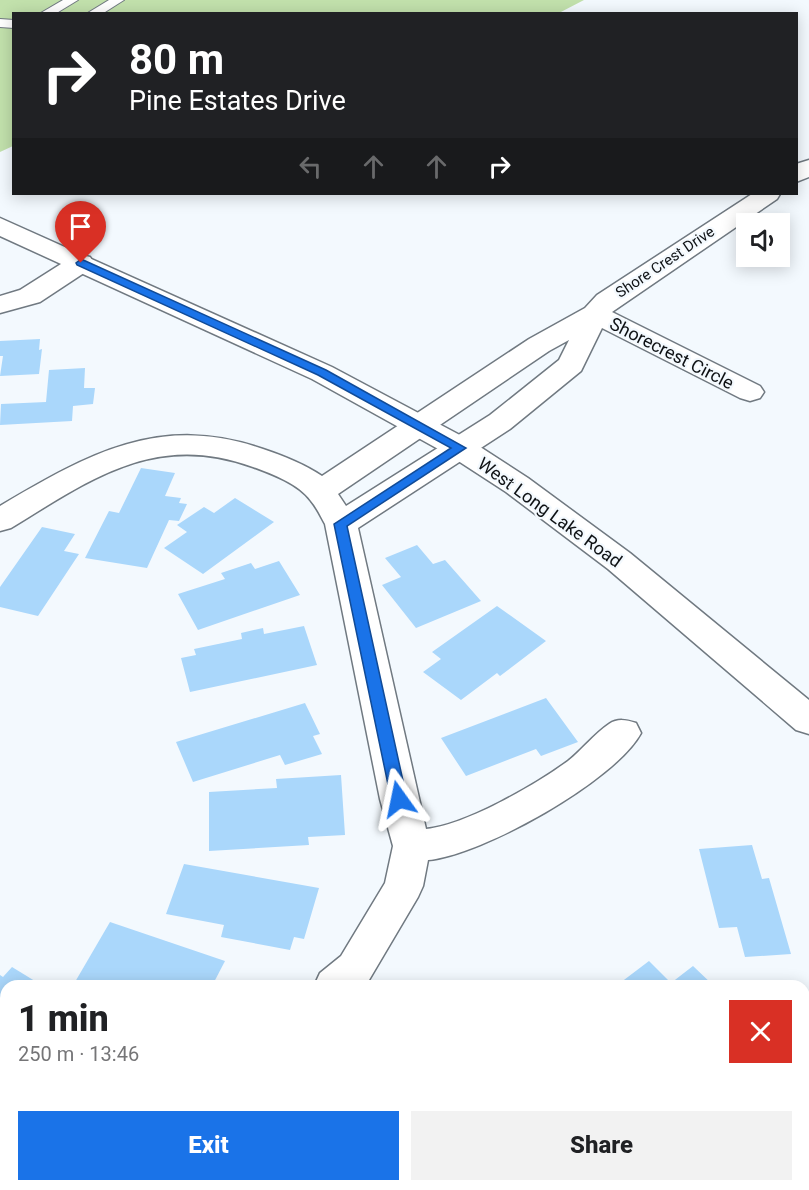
<!DOCTYPE html>
<meta charset="utf-8">
<style>
:root{--surface:#fff;--page:#f2f2f2;--text:#202124;--muted:#757577;--accent:#1a73e8}
body{margin:0;font-family:Roboto,sans-serif;background:var(--page);color:var(--text);height:100vh;display:flex;flex-direction:column;font-size:22px;white-space:nowrap}
*{box-sizing:border-box;margin:0}
p{font-size:20px;color:var(--muted)}
.icon{flex:none;width:33px;height:33px;fill:none;stroke:currentColor;stroke-width:2;stroke-linecap:round;stroke-linejoin:round}
.map{position:relative;flex:1;overflow:hidden}
.side{position:absolute;left:0px;top:980px;width:810px;height:212px;display:flex;flex-direction:column;background:var(--surface);border-radius:18px 18px 0 0;box-shadow:0 3px 15px #0003}
.side>*{flex:none}
.hud{position:absolute;left:12px;top:12px;width:786px;height:183px;border-radius:0px;box-shadow:0 3px 15px #0003;background:#202124;color:#fff;overflow:hidden}
.fabs{position:absolute;left:736px;top:213px;display:grid;gap:12px}
.fabs a{display:grid;place-items:center;width:54px;height:54px;border-radius:0px;background:var(--surface);box-shadow:0 3px 15px #0003;font-size:30px}
.pin{position:absolute;display:grid;place-items:center;width:51px;height:51px;color:#fff;margin:-62px -26px;border-radius:50% 50% 50% 0;rotate:-45deg;box-shadow:0 0 6px #0007}
.pin .icon{rotate:45deg}
.me{position:absolute;width:66px;margin:-33px;rotate:348deg;stroke-linejoin:round;filter:drop-shadow(0 0 4px #0008)}
.turn{display:flex;align-items:center;gap:21px;height:126px;padding:0 18px;font-size:27px}
.turn .icon{width:78px;height:78px;stroke-width:2.5}
.turn b{display:block;font-size:42px;line-height:51px}
.lanes{display:flex;align-items:center;height:57px;padding:0 18px;background:#0003;justify-content:center;gap:30px;direction:ltr}
.lanes .off{opacity:.35}
.round{display:grid;place-items:center;flex:none;width:63px;height:63px;border-radius:0px;background:var(--page)}
.headline{display:flex;align-items:center;justify-content:space-between;height:102px;padding:0 18px}
h1{font-size:36px;font-weight:800;line-height:45px}
.action{display:flex;gap:12px;margin-top:auto;padding:12px 18px}
.action a{flex:1;height:69px;border-radius:0px;background:var(--accent);color:#fff;font-size:24px;font-weight:800;line-height:69px;text-align:center}
.action a+a{background:var(--page);color:var(--text)}
.map>svg:first-child{display:block}
.green{fill:#c2e1ac}
.building{fill:#aad7fb}
.lines{fill:none;stroke-linecap:round;stroke-linejoin:round}
.service-casing{stroke:#707981;stroke-width:2}
.minor-casing{stroke:#707981;stroke-width:3}
.secondary-casing{stroke:#707981;stroke-width:3}
.service{fill:#fff;fill-rule:evenodd}
.minor{fill:#fff;fill-rule:evenodd}
.secondary{fill:#fff;fill-rule:evenodd}
.route{fill:#1a73e8;stroke:#114b97;stroke-width:1.5}
.labels{text-anchor:middle;dominant-baseline:central;stroke-width:4.5;stroke-linejoin:round;paint-order:stroke}
.far-street-label{font-size:15px;fill:#0f1215;stroke:#f3f9fe}
.street-label{font-size:18px;fill:#0f1215;stroke:#f3f9fe}
</style>
<div class="map">
<svg width="809" height="1190" viewBox="0 0 809 1190">
<rect width="100%" height="100%" fill="#f3f9fe"/>
<!-- green -->
<polygon class="green" points="0,0 584,0 557,14 14,14 13,146 0,152"/>
<!-- building -->
<g class="building">
<polygon points="40,339 39,350 42,349 39,374 0,376 3,356 0,356 0,341"/>
<polygon points="85,368 84,388 95,388 93,404 73,406 72,421 0,425 1,404 46,402 49,370"/>
<polygon points="141,468 175,473 165,496 181,498 179,503 187,504 179,521 169,520 147,568 85,558 109,511 119,513"/>
<polygon points="235,498 274,522 203,574 164,548 187,532 177,525 204,507 214,513"/>
<polygon points="42,527 75,534 64,551 79,554 38,616 0,607 0,587"/>
<polygon points="417,545 433,564 445,560 481,601 416,628 382,585 401,577 385,558"/>
<polygon points="279,561 300,595 198,630 178,594 225,579 221,573 251,563 255,569"/>
<polygon points="497,606 546,641 500,676 497,673 461,700 423,672 441,659 432,652"/>
<polygon points="304,626 317,665 190,692 181,658 196,655 194,649 242,639 241,633 263,628 264,634"/>
<polygon points="546,698 578,742 541,756 536,749 466,776 441,738"/>
<polygon points="305,703 320,734 313,736 322,754 285,765 280,755 193,782 176,742"/>
<polygon points="341,775 345,835 308,837 309,845 209,851 209,792 277,788 276,779"/>
<polygon points="752,845 762,879 769,878 791,954 745,957 737,927 719,928 699,849"/>
<polygon points="184,864 319,888 304,939 294,937 290,950 221,937 224,925 166,914"/>
<polygon points="110,922 225,961 212,986 85,986 75,982"/>
<polygon points="649,961 671,983 693,966 714,986 616,986"/>
<polygon points="12,967 43,986 6,986 6,1060 0,1057 0,975 3,977"/>
<polygon points="355,1185 425,1185 430,1190 350,1190"/>
</g>
<g class="lines">
<defs>
<g id="service">
<polygon points="63,0 78,0 55,14 39,14"/>
<polygon points="109,0 124,0 102,14 86,14"/>
<polygon points="0,19 14,20 14,28 0,27"/>
</g>
<g id="minor">
<polygon points="809,160 809,177 796,182 796,164"/>
<path d="M752 194H780L777 199 612 312 760 386 764 392 760 398 750 401 740 398 602 328 581 371 510 429 358 528 426 829C466 825 535 785 568 761 582 750 594 734 609 724 618 718 626 720 636 723L641 733C615 781 482 855 428 860L423 886 418 897 369 980 364 986H314L320 973 341 956 385 883 393 846 380 799 325 524C321 517 317 508 311 501 299 484 272 474 253 467 156 431 91 479 11 528L0 531V506C88 454 160 413 263 449 284 456 304 464 322 476L529 339 585 308 597 295ZM569 340 559 360 490 415 346 506 338 494 549 351Z"/>
<polygon points="81,255 90,257 94,263 90,269 40,302 0,313 0,296 20,290 72,257"/>
<polygon points="809,1079 809,1120 804,1122 804,1081"/>
<polygon points="662,1185 711,1185 708,1190 659,1190"/>
<polygon points="746,1185 793,1185 796,1190 749,1190"/>
</g>
<polygon id="secondary" points="0,218 332,367 471,441 528,478 630,553 809,700 809,734 796,730 608,569 506,492 449,455 312,379 0,236"/>
</defs>
<!-- service casing -->
<use href="#service" class="service-casing"/>
<!-- minor casing -->
<use href="#minor" class="minor-casing"/>
<!-- secondary casing -->
<use href="#secondary" class="secondary-casing"/>
<!-- service -->
<use href="#service" class="service"/>
<!-- minor -->
<use href="#minor" class="minor"/>
<!-- secondary -->
<use href="#secondary" class="secondary"/>
</g>
<!-- route -->
<polygon class="route" points="81,259 326,370 466,448 347,526 407,799 405,804 394,804 391,799 334,524 451,448 318,375 77,265 76,263"/>
<g class="labels">
<!-- far-street labels -->
<g class="far-street-label">
<text transform="translate(665 262) rotate(-34)">Shore Crest Drive</text>
</g>
<!-- street labels -->
<g class="street-label">
<text transform="translate(672 353) rotate(27)">Shorecrest Circle</text>
<text transform="translate(550 512) rotate(36)">West Long Lake Road</text>
</g>
</g>
</svg>
<div class="fabs">
<a><svg class="icon" aria-label="sound" viewBox="0 0 24 24"><path d="M4 9h4l5-4v14l-5-4H4zM17 9q2 3 0 6"/></svg></a>
</div>
<div class="pin" style="left:81px;top:263px;background:#d93025"><svg class="icon" aria-label="arrive" viewBox="0 0 24 24"><path d="M6 21V4h12l-3 4 3 4H6"/></svg></div>
<svg class="me" style="left:399px;top:799px" viewBox="-20 -20 40 40"><path d="M0-17L14 15 0 8-14 15z" fill="#1a73e8" stroke="#fff" stroke-width="4"/></svg>
<div class="hud">
<div class="turn"><svg class="icon" aria-label="right" viewBox="0 0 24 24"><path d="M7 20v-9h11M14 6l5 5-5 5"/></svg><div><b>80 m</b>Pine Estates Drive</div></div>
<div class="lanes"><svg class="icon off" aria-label="left" viewBox="0 0 24 24"><path d="M17 20v-9H6M10 6l-5 5 5 5"/></svg><svg class="icon off" aria-label="ahead" viewBox="0 0 24 24"><path d="M12 20V5M6 11l6-6 6 6"/></svg><svg class="icon off" aria-label="ahead" viewBox="0 0 24 24"><path d="M12 20V5M6 11l6-6 6 6"/></svg><svg class="icon" aria-label="right" viewBox="0 0 24 24"><path d="M7 20v-9h11M14 6l5 5-5 5"/></svg></div>
</div>
<section class="side">
<div class="headline"><div><h1>1 min</h1><p>250 m · 13:46</p></div><a class="round" style="background:#d93025;color:#fff"><svg class="icon" aria-label="close" viewBox="0 0 24 24"><path d="M6 6l12 12M18 6L6 18"/></svg></a></div>
<div class="action"><a>Exit</a><a>Share</a></div>
</section>
</div>
